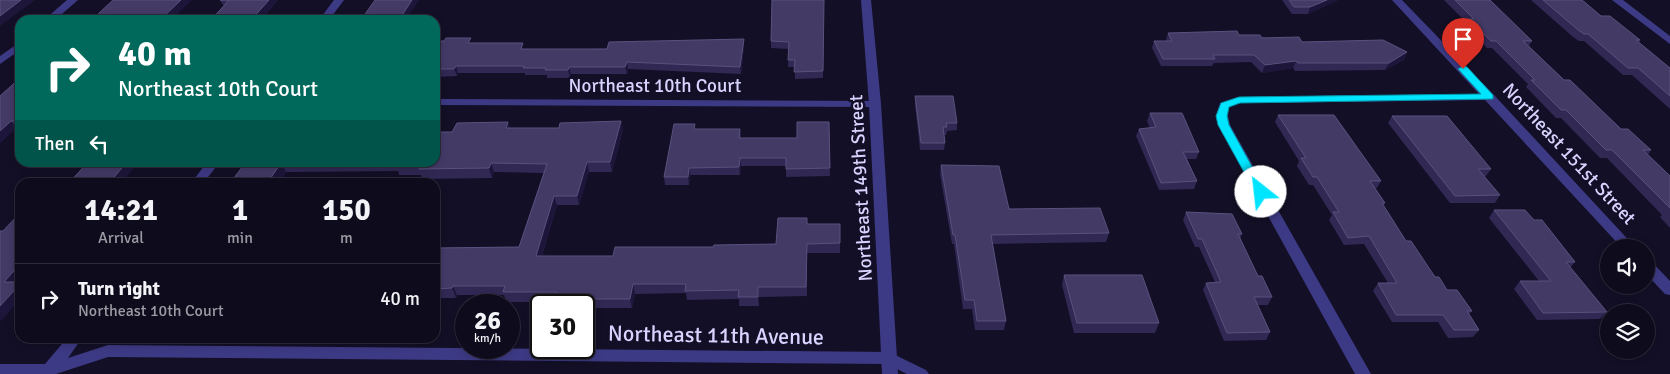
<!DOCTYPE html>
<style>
:root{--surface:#0e0b1c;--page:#1c1929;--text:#f1f3f6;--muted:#9b9ba3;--line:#2e2b3b}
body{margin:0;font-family:Signika,sans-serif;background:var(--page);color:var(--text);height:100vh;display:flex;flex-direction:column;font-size:19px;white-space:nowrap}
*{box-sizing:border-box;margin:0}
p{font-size:16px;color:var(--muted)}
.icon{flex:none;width:28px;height:28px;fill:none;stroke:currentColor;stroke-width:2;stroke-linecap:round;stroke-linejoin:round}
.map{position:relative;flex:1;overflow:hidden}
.details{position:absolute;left:15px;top:178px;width:425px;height:165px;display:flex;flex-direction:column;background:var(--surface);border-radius:15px;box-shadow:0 2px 8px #0003,0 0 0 1px var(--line)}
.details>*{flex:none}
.top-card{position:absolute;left:15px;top:15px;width:425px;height:152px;border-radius:15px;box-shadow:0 2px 8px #0003,0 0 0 1px var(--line);background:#00695c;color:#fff;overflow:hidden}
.fabs{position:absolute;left:1600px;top:239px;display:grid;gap:10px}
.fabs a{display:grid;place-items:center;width:55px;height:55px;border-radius:50%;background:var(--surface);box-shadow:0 2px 8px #0003,0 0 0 1px var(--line);font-size:25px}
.speed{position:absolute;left:455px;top:294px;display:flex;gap:10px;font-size:25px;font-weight:700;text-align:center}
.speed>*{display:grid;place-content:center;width:65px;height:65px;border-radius:50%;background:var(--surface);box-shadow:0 2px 8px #0003,0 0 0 1px var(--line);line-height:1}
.speed small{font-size:12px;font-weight:400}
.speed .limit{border:2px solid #111;border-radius:8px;background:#fff;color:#111}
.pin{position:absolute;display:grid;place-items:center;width:42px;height:42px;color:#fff;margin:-51px -21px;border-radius:50% 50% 50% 0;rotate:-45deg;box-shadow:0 0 5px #0007}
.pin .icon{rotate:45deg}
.me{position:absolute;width:55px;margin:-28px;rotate:331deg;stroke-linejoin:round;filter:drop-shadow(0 0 4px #0008)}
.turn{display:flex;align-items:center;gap:18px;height:105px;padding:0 20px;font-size:22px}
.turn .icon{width:65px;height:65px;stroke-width:2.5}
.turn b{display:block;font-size:35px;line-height:42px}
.then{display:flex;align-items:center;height:48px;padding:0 20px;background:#0003;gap:10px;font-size:19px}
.eta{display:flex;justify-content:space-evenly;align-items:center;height:85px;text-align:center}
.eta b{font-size:30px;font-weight:700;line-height:35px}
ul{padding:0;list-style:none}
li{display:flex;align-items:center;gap:15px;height:70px;padding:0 20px;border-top:1px solid var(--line)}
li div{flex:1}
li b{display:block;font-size:19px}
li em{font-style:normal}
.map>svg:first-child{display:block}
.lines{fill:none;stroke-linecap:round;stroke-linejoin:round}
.minor{fill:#3d3a85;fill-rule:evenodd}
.tertiary{fill:#3d3a85;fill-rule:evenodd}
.wall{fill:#312854}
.shaded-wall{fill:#1d163a}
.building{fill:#433a66;stroke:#5a527e}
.route{fill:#00e5ff;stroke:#0095a6}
.labels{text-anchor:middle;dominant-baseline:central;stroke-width:5;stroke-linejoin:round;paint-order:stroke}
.street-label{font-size:19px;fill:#d9d4ff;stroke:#130f26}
.near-street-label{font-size:22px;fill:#d9d4ff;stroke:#130f26}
</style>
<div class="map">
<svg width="1670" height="374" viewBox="0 0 1670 374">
<rect width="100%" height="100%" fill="#130f26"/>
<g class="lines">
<!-- minor -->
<g class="minor">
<polygon points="67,0 78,0 55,20 44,20"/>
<polygon points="334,0 344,0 329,20 319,20"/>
<polygon points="1392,0 1402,0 1494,95 1636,248 1622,248 1485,100 1240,103 1229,107 1228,116 1230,125 1371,374 1355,374 1218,125 1216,116 1220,103 1239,97 1479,94"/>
<polygon points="1612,0 1623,0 1670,36 1670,44"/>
<polygon points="20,42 20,50 0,64 0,56"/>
<polygon points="435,99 875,101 881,104 875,107 435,105"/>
<polygon points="207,162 220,162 204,182 192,182"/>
<polygon points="1646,260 1651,261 1670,281 1670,295 1665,294 1646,274"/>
<polygon points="67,338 82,338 68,358 108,345 889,352 926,370 929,374 907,374 887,364 108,357 56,374 0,374 0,364 45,364"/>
</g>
<!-- tertiary -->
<polygon class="tertiary" points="861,0 871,0 881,104 898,374 882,374 869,104"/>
</g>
<!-- wall -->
<g class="wall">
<polygon points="220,0 278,0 261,20 211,20 224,6"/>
<polygon points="824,0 823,78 795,79 795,67 788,67 789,49 771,48 771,41"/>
<polygon points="1282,0 1338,0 1308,14 1292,14"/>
<polygon points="1444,0 1490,0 1532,41 1529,46 1564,80 1621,129 1651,150 1648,155 1670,176 1670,228 1660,217 1662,215 1607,158 1600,158 1561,118 1556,118 1526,87 1528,84 1492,48 1487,48 1466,26 1467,23"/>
<polygon points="1531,0 1582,0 1601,16 1640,40 1639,43 1670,68 1670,109 1632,75 1623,75 1584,41 1579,41 1573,37"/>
<polygon points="1168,33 1239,35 1407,52 1404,60 1385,70 1295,71 1293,68 1262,73 1251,62 1214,63 1212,66 1161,66 1152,48 1154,41 1166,41 1166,40"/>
<polygon points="435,41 472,43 525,49 589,49 744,46 741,74 628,69 627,74 571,74 570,78 547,78 547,75 525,75 525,73 458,73 457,76 435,77"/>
<polygon points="20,78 20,128 16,128 0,143"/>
<polygon points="915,96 957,123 957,130 947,131 946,135 944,135 945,143 944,150 920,150 915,104"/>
<polygon points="1150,113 1199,152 1196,159 1187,159 1197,181 1194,189 1159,190 1136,136 1139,129 1150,128 1147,121"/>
<polygon points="1278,115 1381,181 1377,188 1375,188 1385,203 1383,206 1406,241 1435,277 1447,290 1472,311 1469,314 1479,330 1473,337 1448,338 1438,322 1392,322 1373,291 1378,283 1388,283 1364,244 1344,245 1329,220 1332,215 1313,185 1309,185 1297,166 1299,161 1275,122"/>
<polygon points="1392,116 1491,169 1486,176 1484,177 1500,195 1495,203 1450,203 1388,123"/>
<polygon points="621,121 623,130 612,172 589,172 579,205 557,205 542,256 613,256 713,247 776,244 807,224 840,243 840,253 807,253 807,296 759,297 759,306 739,306 739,299 687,300 686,293 635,294 632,308 584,308 584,305 557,305 556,302 506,302 504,295 457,295 456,298 439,298 435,309 435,248 519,247 544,173 494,172 492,178 422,179 421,175 399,175 398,171 286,172 280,182 231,182 246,162 435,162 452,132 508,122 510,128 559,128"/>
<polygon points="829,122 830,176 786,177 786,166 741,166 740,175 690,175 689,185 665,185 664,177 696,129 740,129 741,138 797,138"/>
<polygon points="941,165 1009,209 1109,233 1106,242 992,244 1006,321 1004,330 975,330 972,309 963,309 954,244 952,244 940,174"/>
<polygon points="1494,210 1534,220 1575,262 1570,268 1607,312 1600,319 1537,320 1514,289 1520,281 1539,281 1489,218"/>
<polygon points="1186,212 1242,234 1240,239 1258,276 1272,297 1268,305 1257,305 1270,332 1266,340 1224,341 1203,290 1206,283 1215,282 1199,247 1195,247 1183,220"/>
<polygon points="1064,275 1159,323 1155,333 1074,333 1062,285"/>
</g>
<!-- shaded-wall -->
<g class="shaded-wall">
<polygon points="21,0 35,0 0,26 0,16"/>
<polygon points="181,0 192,0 171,20 160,20"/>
<polygon points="269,0 278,0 261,20 251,20"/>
<polygon points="412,0 419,0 406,20 399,20"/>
<polygon points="1327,0 1338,0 1308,14 1310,7"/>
<polygon points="744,39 744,46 741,74 740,67"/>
<polygon points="1407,52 1404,60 1385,70 1389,63"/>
<polygon points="1296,61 1293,68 1262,73 1265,65"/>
<polygon points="627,62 628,69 627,74 625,67"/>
<polygon points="456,66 458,73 457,76 454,69"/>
<polygon points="569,67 571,74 570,78 568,70"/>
<polygon points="11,121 16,128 0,143 0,131"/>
<polygon points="621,121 623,130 612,172 610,162"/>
<polygon points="508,122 511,131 506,128"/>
<polygon points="740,158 741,166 740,175 739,167"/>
<polygon points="127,162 139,162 122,182 110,182"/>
<polygon points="587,162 589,172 579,205 577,196"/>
<polygon points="281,163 286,172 280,182 268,182"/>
<polygon points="491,163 494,172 492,178 489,168"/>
<polygon points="689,168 690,175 689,185 688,177"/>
<polygon points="554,196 557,205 539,265 536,256"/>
<polygon points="20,264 20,280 11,290 4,282"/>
<polygon points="20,284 20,300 1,321 0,320 0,306"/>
<polygon points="633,284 635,294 632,308 630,299"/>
<polygon points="453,286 457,295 456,298 452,288"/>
<polygon points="758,287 759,297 759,306 758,297"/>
<polygon points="435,289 439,298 435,309"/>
</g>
<!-- building -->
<g class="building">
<polygon points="0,0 21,0 0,16"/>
<polygon points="113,0 181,0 160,20 87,20 92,16 96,16"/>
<polygon points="220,0 269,0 251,20 211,20 229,0"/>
<polygon points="375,0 412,0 399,20 361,20"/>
<polygon points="772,0 824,0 823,71 794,72 795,60 788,60 789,42 771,41"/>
<polygon points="1289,0 1327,0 1310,7 1294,7"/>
<polygon points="1455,0 1490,0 1532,41 1523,41 1564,80 1570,80 1621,129 1628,129 1651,150 1643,150 1670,176 1670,208 1612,150 1606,150 1566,110 1561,110 1531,80 1535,80 1496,41 1491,41 1469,19 1474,19"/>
<polygon points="1543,0 1582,0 1601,16 1610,16 1640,40 1636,40 1670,68 1670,96 1638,68 1628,68 1588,34 1584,34 1577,29"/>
<polygon points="1237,31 1239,35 1260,35 1262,38 1299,37 1302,42 1383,40 1407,52 1389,63 1298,63 1296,61 1265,65 1254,55 1213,55 1215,59 1163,59 1154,41 1172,41 1168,33"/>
<polygon points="446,38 471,38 468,43 523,43 521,49 607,49 609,42 744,39 740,67 627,62 625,67 569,67 568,70 545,70 546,68 523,68 524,66 456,66 454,69 435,69 435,41 444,41"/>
<polygon points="20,78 20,119 18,121 11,121 0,131 0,96"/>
<polygon points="915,96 953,96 957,123 946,123 947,127 943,127 945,143 921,143"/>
<polygon points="1150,113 1182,113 1199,152 1183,152 1197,181 1161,183 1139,129 1156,127"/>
<polygon points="1278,115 1334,115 1381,181 1370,181 1385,203 1382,203 1406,241 1411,241 1435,277 1439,277 1447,290 1457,290 1472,311 1467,311 1479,330 1454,330 1443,315 1396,315 1378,283 1397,283 1369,236 1348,238 1333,212 1339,212 1317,177 1313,177 1301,158 1306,158"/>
<polygon points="1392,116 1447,116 1491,169 1478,169 1500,195 1455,196"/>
<polygon points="621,121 610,162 587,162 577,196 554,196 536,256 613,256 615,247 713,247 714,245 776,244 778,218 807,218 807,224 840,224 840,243 807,244 806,287 758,287 758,297 738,297 739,290 685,291 686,284 633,284 630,299 555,299 557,292 503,292 505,286 453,286 452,288 435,289 435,248 519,247 547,164 491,163 489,168 419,169 421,165 395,165 397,162 435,162 435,136 438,132 452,132 457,123 508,122 506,128 559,128 560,123"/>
<polygon points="797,122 829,122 830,168 786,169 786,158 740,158 739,167 689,168 688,177 664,177 674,124 695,124 694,129 740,129 739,138 797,138"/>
<polygon points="88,162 127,162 110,182 70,182"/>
<polygon points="246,162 335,162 281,163 268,182 231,182"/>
<polygon points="941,165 999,166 1009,209 1100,208 1109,233 991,235 1006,321 977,321 974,300 965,300 955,235 953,235"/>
<polygon points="1494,210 1525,210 1534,220 1542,220 1575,262 1566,262 1607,312 1543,313 1520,281 1551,281"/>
<polygon points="1186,212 1232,214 1242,234 1238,234 1258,276 1262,276 1272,297 1254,297 1270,332 1227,333 1206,283 1221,282 1202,239 1198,239"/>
<polygon points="20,213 20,264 4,282 20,282 20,284 0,306 0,231 3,231"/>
<polygon points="1064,275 1142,275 1159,323 1077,323"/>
</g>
<!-- route -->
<polygon class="route" points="1463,66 1467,67 1493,95 1493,99 1240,103 1229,107 1227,116 1229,125 1266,192 1261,195 1255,192 1218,125 1216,116 1221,103 1239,97 1481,94 1458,69"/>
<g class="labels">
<!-- street labels -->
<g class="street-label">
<text x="655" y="86">Northeast 10th Court</text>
<text transform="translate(1569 154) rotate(47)">Northeast 151st Street</text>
<text transform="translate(861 188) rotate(-93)">Northeast 149th Street</text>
</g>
<!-- near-street labels -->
<g class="near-street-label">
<text transform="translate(716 335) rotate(1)">Northeast 11th Avenue</text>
</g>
</g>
</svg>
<div class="fabs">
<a><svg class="icon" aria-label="sound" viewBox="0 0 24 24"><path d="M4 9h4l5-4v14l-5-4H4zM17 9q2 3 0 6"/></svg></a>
<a><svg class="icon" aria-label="layers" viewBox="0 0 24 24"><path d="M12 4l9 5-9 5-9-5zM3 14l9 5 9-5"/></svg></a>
</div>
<div class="speed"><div>26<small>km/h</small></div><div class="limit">30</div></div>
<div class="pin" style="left:1463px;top:69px;background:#d93025"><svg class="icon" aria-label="arrive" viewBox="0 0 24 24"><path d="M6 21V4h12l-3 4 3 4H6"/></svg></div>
<svg class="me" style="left:1261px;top:192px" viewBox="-20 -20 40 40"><circle r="19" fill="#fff"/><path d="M0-13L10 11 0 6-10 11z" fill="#00e5ff"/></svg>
<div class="top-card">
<div class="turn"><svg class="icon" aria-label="right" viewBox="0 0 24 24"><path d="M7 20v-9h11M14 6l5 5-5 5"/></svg><div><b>40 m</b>Northeast 10th Court</div></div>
<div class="then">Then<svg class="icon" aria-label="left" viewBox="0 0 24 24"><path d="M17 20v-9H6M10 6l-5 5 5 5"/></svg></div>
</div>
<section class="details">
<div class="eta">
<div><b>14:21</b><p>Arrival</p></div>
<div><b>1</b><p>min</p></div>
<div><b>150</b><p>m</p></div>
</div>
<ul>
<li><svg class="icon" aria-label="right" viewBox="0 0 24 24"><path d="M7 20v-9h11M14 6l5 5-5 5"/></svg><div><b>Turn right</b><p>Northeast 10th Court</p></div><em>40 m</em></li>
</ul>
</section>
</div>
